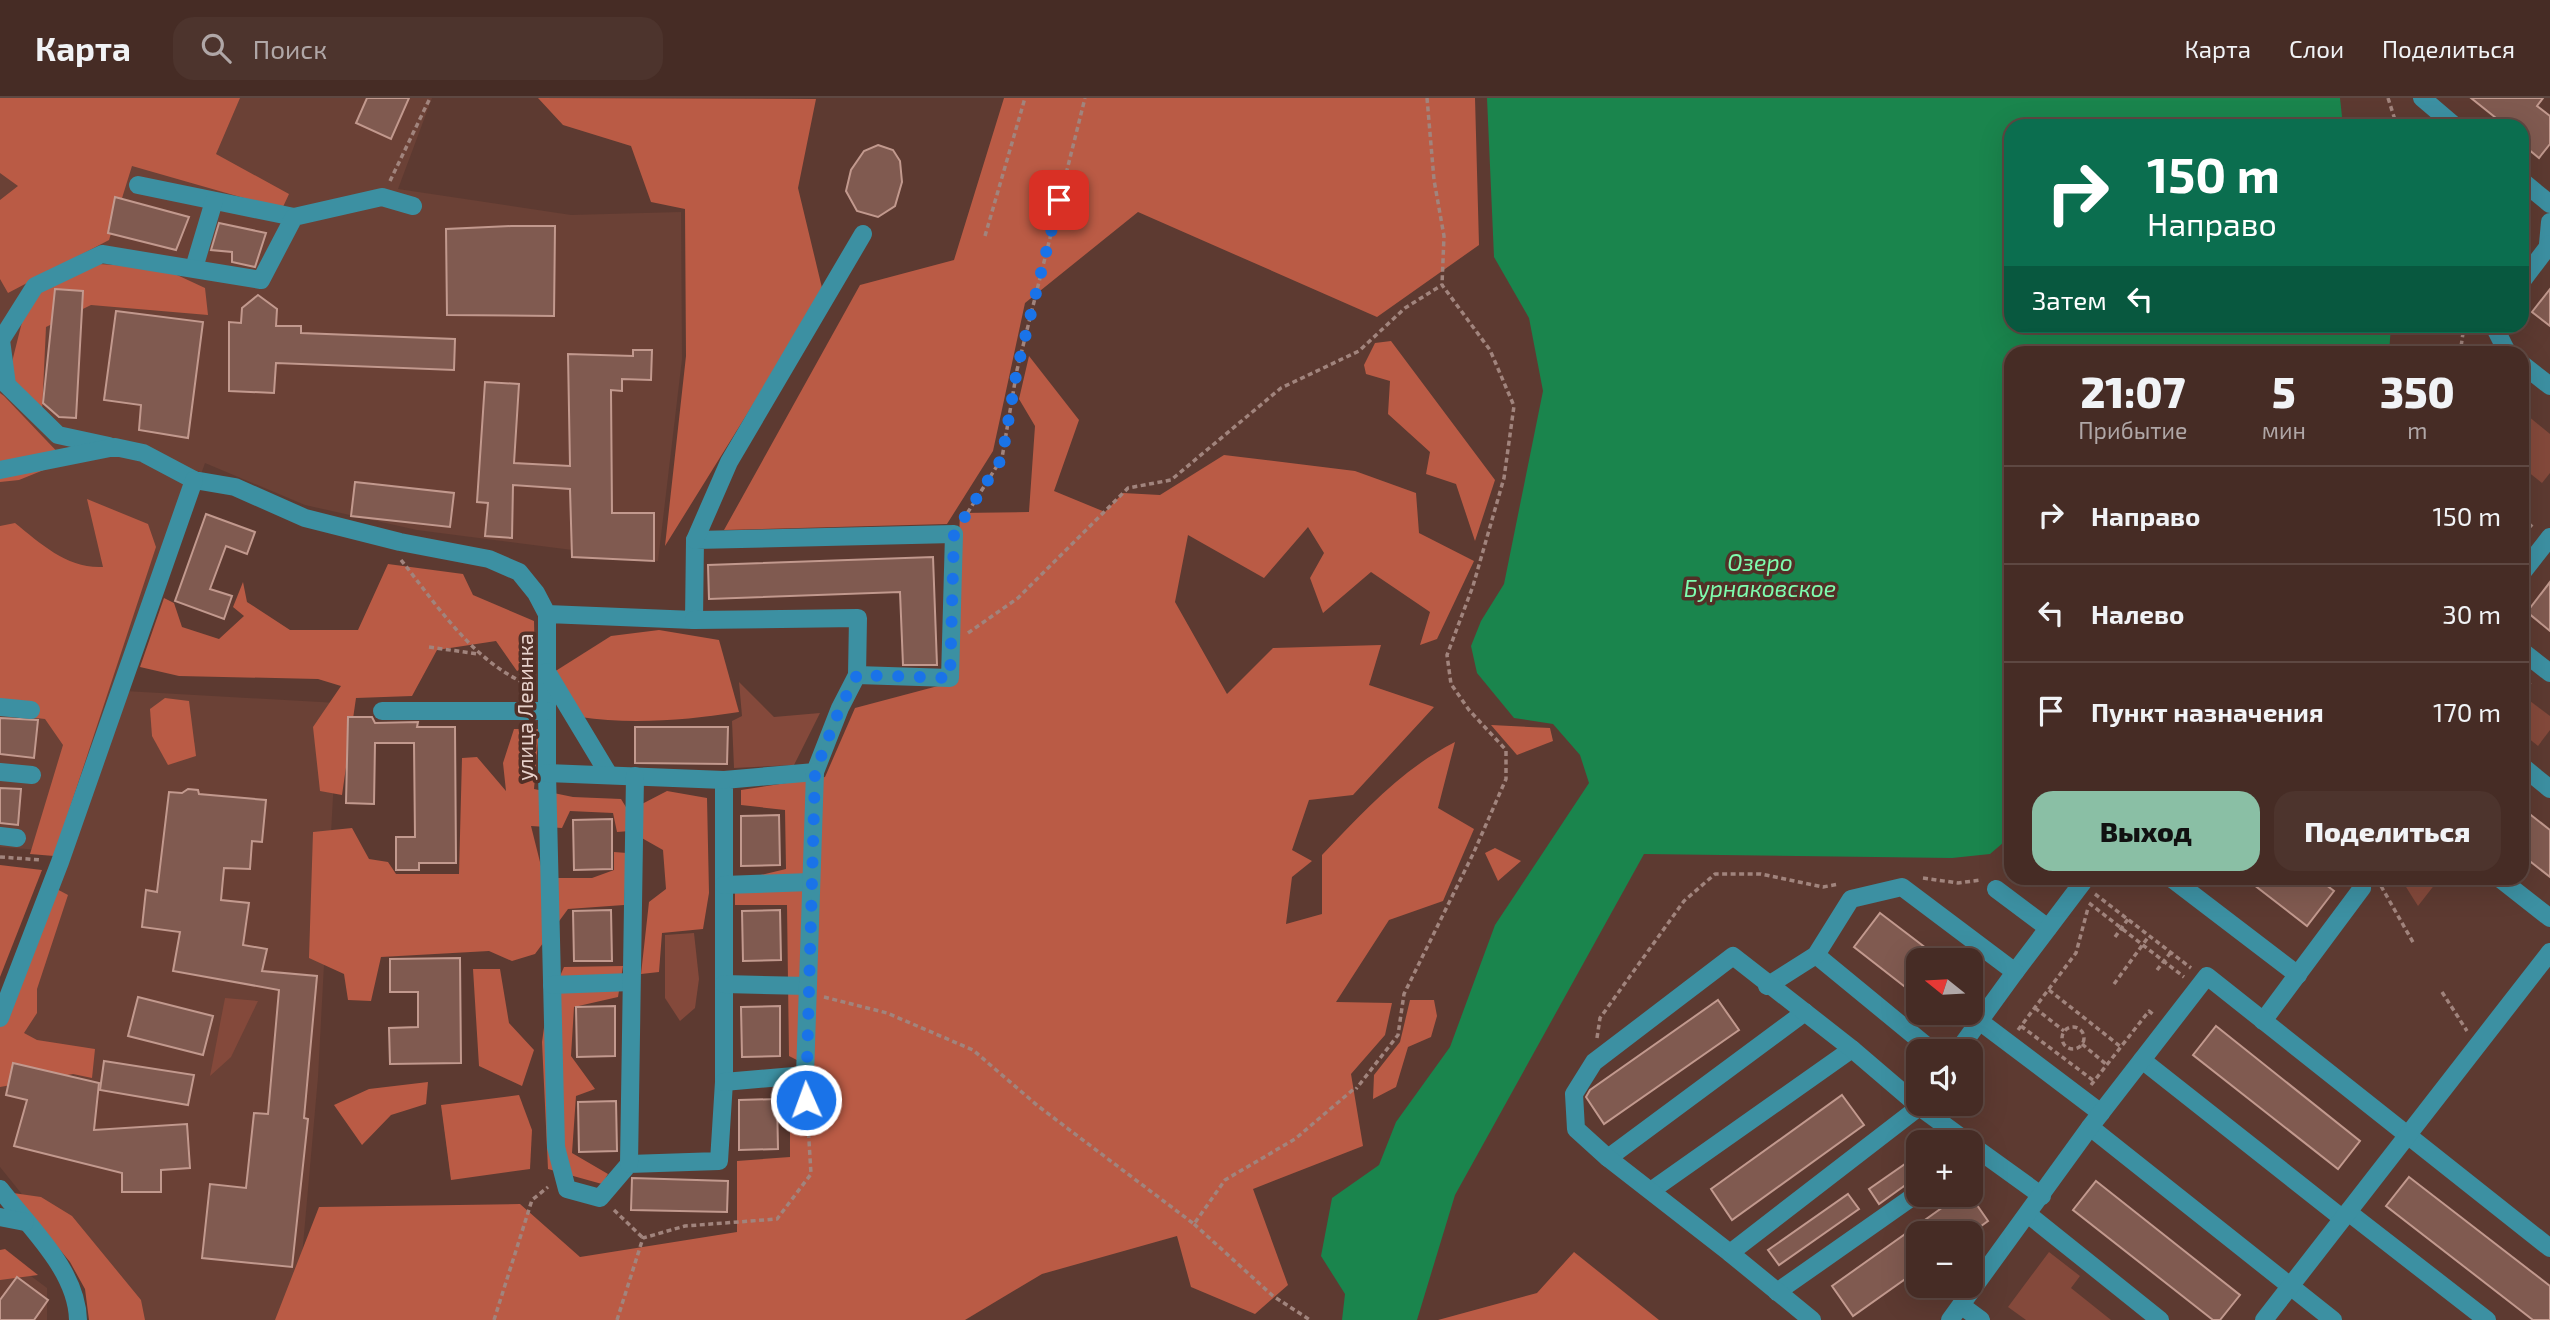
<!DOCTYPE html>
<html lang="ru">
<meta charset="utf-8">
<style>
:root{--surface:#462c25;--page:#4d342d;--text:#f1f3f6;--muted:#b0a7a7;--line:#5e4842;--accent:#8abfa5}
body{margin:0;font-family:"Exo 2",sans-serif;background:var(--page);color:var(--text);height:100vh;display:flex;flex-direction:column;font-size:26px;white-space:nowrap}
*{box-sizing:border-box;margin:0}
p{font-size:23px;color:var(--muted)}
.icon{flex:none;width:38px;height:38px;fill:none;stroke:currentColor;stroke-width:2;stroke-linecap:round;stroke-linejoin:round}
.map{position:relative;flex:1;overflow:hidden}
.panel{position:absolute;left:2004px;top:248px;width:525px;height:539px;display:flex;flex-direction:column;background:var(--surface);border-radius:21px;box-shadow:0 7px 28px #0002,0 0 0 2px var(--line)}
.panel>*{flex:none}
.guide{position:absolute;left:2004px;top:21px;width:525px;height:214px;border-radius:21px;box-shadow:0 7px 28px #0002,0 0 0 2px var(--line);background:#0b6e4f;color:#fff;overflow:hidden}
.needle{width:46px;rotate:288deg}
.controls{position:absolute;left:1906px;top:850px;display:grid;gap:14px}
.controls a{display:grid;place-items:center;width:77px;height:77px;border-radius:14px;background:var(--surface);box-shadow:0 7px 28px #0002,0 0 0 2px var(--line);font-size:35px}
.pin{position:absolute;display:grid;place-items:center;width:60px;height:60px;color:#fff;margin:-30px;border-radius:14px;box-shadow:0 4px 10px #0006}
.me{position:absolute;width:77px;margin:-38px;rotate:358deg;stroke-linejoin:round;filter:drop-shadow(0 0 5px #0008)}
.turn{display:flex;align-items:center;gap:24px;height:147px;padding:0 28px;font-size:32px}
.turn .icon{width:91px;height:91px;stroke-width:2.5}
.turn b{display:block;font-size:49px;line-height:60px}
.then{display:flex;align-items:center;height:66px;padding:0 28px;background:#0003;gap:14px;font-size:26px}
.eta{display:flex;justify-content:space-evenly;align-items:center;height:119px;text-align:center}
.eta b{font-size:42px;font-weight:800;line-height:49px}
.primary-button{display:flex;gap:14px;margin-top:auto;padding:14px 28px}
.primary-button a{flex:1;height:80px;border-radius:21px;background:var(--accent);color:#111;font-size:28px;font-weight:800;line-height:80px;text-align:center}
.primary-button a+a{background:var(--page);color:var(--text)}
ul{padding:0;list-style:none}
li{display:flex;align-items:center;gap:21px;height:98px;padding:0 28px;border-top:2px solid var(--line)}
li div{flex:1}
li b{display:block;font-size:26px}
li em{font-style:normal}
header{display:flex;align-items:center;gap:42px;box-sizing:border-box;height:98px;padding:0 35px;background:var(--surface);border-bottom:2px solid var(--line)}
header strong{font-size:33px}
nav{display:flex;gap:38px;margin-inline-start:auto;font-size:24px}
.search{width:490px;height:63px;background:var(--page);display:flex;align-items:center;gap:18px;box-sizing:border-box;padding:0 24px;border-radius:21px;color:var(--muted);font-size:26px}
.map>svg:first-child{display:block}
.built{fill:#6b4136}
.green{fill:#84493b}
.forest{fill:#ba5b45}
.water{fill:#1a854d}
.building{fill:#805a50;stroke:#c2998e;stroke-width:2}
.lines{fill:none;stroke-linecap:round;stroke-linejoin:round}
.path{stroke:#a1847d;stroke-width:3.5;stroke-dasharray:5 3.5;stroke-linecap:butt}
.minor{stroke:#3c90a2;stroke-width:18}
.route{stroke:#1a73e8;stroke-width:12;stroke-dasharray:0 21.6}
.labels{text-anchor:middle;dominant-baseline:central;stroke-width:7;stroke-linejoin:round;paint-order:stroke}
.street-label{font-size:21px;fill:#e8d2cc;stroke:#523027}
.water-label{font-size:23px;font-style:italic;fill:#7efcae;stroke:#523027}
</style>
<header>
<strong>Карта</strong>
<div class="search"><svg class="icon" aria-label="search" viewBox="0 0 24 24"><circle cx="10" cy="10" r="6"/><path d="M15 15l6 6"/></svg>Поиск</div>
<nav><a>Карта</a><a>Слои</a><a>Поделиться</a></nav>
</header>
<div class="map">
<svg width="2550" height="1222" viewBox="0 0 2550 1222">
<rect width="100%" height="100%" fill="#5d3a31"/>
<!-- built -->
<g class="built">
<polygon points="0,0 432,0 398,91 571,117 681,114 682,261 658,463 417,432 305,407 205,365 125,593 338,605 318,979 300,1181 281,1222 111,1222 107,1202 0,1069 0,933 66,754 0,749"/>
<polygon points="0,1155 47,1190 47,1222 0,1222"/>
</g>
<!-- green -->
<g class="green">
<polygon points="2522,313 2550,336 2550,375 2542,385 2522,369"/>
<polygon points="739,584 774,619 820,615 794,667 734,670 732,623 742,618"/>
<polygon points="2522,597 2550,618 2550,632 2538,648 2522,635"/>
<polygon points="2401,781 2439,781 2418,808"/>
<polygon points="694,835 699,881 695,910 680,923 665,900 665,837"/>
<polygon points="225,900 258,903 231,959 210,978"/>
<polygon points="2049,1154 2080,1178 2071,1190 2111,1222 2026,1222 2008,1209"/>
</g>
<!-- forest -->
<g class="forest">
<polygon points="0,0 240,0 216,56 289,96 282,111 132,68 109,142 8,195 0,181 0,102 18,88 0,75"/>
<polygon points="538,0 816,1 798,90 823,194 665,448 686,258 685,111 651,104 631,48 563,27"/>
<polygon points="1004,0 1475,0 1479,147 1377,219 1138,114 1025,205 993,353 947,426 724,432 860,187 954,162"/>
<polygon points="99,166 162,170 205,190 208,217 91,207 46,229 42,314 9,276 24,216 43,189"/>
<polygon points="1391,243 1495,382 1475,443 1456,386 1426,376 1430,354 1388,316 1390,283 1366,276 1364,267 1375,245"/>
<path d="M1029 258 1079 322 1054 393 1105 414 1123 395 1160 397 1224 357 1355 373 1416 395 1419 435 1474 463 1437 541 1420 547 1430 514 1371 474 1323 515 1310 480 1324 455 1308 429 1264 480 1188 437 1175 504 1227 596 1273 550 1381 547 1369 587 1434 609 1353 697 1309 702 1292 752 1312 763 1292 779 1286 826 1322 816V757C1363 714 1402 671 1455 644L1438 710 1474 731 1443 803 1389 822 1336 904 1392 905 1385 937 1351 976 1363 1048 1253 1091 1288 1187 1255 1216 1191 1189 1177 1138 1042 1176 965 1222H275L319 1109 520 1106 580 1159 737 1134V1063L790 1059V990L834 981 789 958 787 807H735V783L786 771 785 712 741 707V692L825 679 855 610 953 584 960 415 1029 414 1035 328 1019 301Z"/>
<polygon points="0,295 4,298 66,363 19,382 0,384"/>
<path d="M87 401 148 426 156 449 54 758 30 756 63 647 45 621 0 616V428L15 425C41 446 68 471 103 469Z"/>
<polygon points="388,466 463,476 473,497 534,523 535,566 517,573 496,543 437,552 412,598 356,600 342,697 320,693 313,629 341,588 318,581 179,578 140,569 164,500 174,505 182,529 219,541 244,518 233,509 243,484 247,504 290,532 358,532"/>
<path d="M659 532 719 542 739 614C689 622 631 627 580 619L554 574 611 538Z"/>
<polygon points="165,600 189,603 196,658 168,667 152,638 150,611"/>
<polygon points="1491,627 1550,630 1553,643 1517,657"/>
<polygon points="514,631 539,631 534,691 573,699 621,701 629,714 630,733 617,734 613,715 570,713 562,730 531,728 544,780 592,780 614,772 614,754 627,755 624,807 568,811 535,856 512,863 489,853 381,859 371,903 348,902 344,876 309,860 313,734 352,730 369,761 388,764 396,776 459,776 462,660 477,659 506,693 503,665"/>
<polygon points="667,693 707,700 709,795 703,831 662,835 659,874 641,876 649,804 666,791 663,752 640,739 640,707"/>
<polygon points="1495,750 1521,763 1498,783 1485,755"/>
<polygon points="0,767 42,772 0,879"/>
<polygon points="51,788 68,797 37,891 37,915 24,935 37,942 95,951 92,980 73,976 0,989 0,922"/>
<polygon points="623,868 618,899 574,909 571,958 595,991 576,998 572,1055 608,1076 602,1086 548,1071 542,944 547,908 564,869"/>
<polygon points="473,871 500,871 509,925 534,952 522,988 479,968"/>
<polygon points="1410,902 1434,902 1437,918 1431,939 1408,949 1396,989 1373,1001 1374,977 1400,944"/>
<polygon points="428,984 426,1006 391,1017 362,1047 334,1007 369,991"/>
<polygon points="519,997 532,1032 530,1071 451,1082 441,1007"/>
<polygon points="13,1095 41,1099 72,1118 141,1202 145,1222 89,1222 85,1191 70,1164"/>
<polygon points="5,1151 38,1177 0,1182 0,1152"/>
<polygon points="1574,1154 1659,1222 1438,1222 1537,1195"/>
</g>
<!-- water -->
<polygon class="water" points="1487,0 2340,0 2343,28 2011,28 2011,228 2391,228 2389,255 2011,256 2011,738 1990,756 1952,760 1644,756 1455,1097 1417,1222 1342,1222 1345,1196 1321,1158 1332,1100 1379,1067 1396,1024 1450,949 1495,827 1589,685 1580,657 1553,626 1514,620 1477,575 1471,548 1481,523 1504,486 1543,293 1529,220 1494,159"/>
<!-- building -->
<g class="building">
<polygon points="367,0 409,0 391,41 356,25"/>
<polygon points="2471,0 2543,0 2537,8 2550,18 2550,46 2539,60 2522,46 2522,28 2506,28"/>
<polygon points="878,47 893,52 900,63 902,84 895,108 878,119 857,113 846,93 851,72 864,53"/>
<polygon points="115,99 189,119 176,152 108,135"/>
<polygon points="219,125 266,135 255,169 232,164 232,154 211,152"/>
<polygon points="511,128 555,128 554,218 447,217 446,131"/>
<polygon points="55,191 83,193 76,320 59,319 43,305"/>
<polygon points="2550,191 2550,228 2532,214"/>
<polygon points="258,197 277,211 276,228 301,228 301,235 455,241 454,272 276,265 274,295 229,293 229,224 241,225 242,210"/>
<polygon points="116,213 203,224 188,340 139,332 141,307 104,302"/>
<polygon points="633,252 652,252 651,282 622,281 622,293 611,292 612,415 654,415 654,463 572,459 570,391 513,387 512,440 485,438 488,405 477,404 485,284 519,286 514,365 570,368 568,256 633,258"/>
<polygon points="355,384 454,395 450,429 351,418"/>
<polygon points="206,416 255,434 247,456 226,448 210,491 232,498 224,521 175,503"/>
<polygon points="933,459 937,567 903,567 900,494 709,501 708,467"/>
<polygon points="2550,484 2550,533 2527,514"/>
<polygon points="348,619 372,619 375,625 418,624 417,629 455,629 456,765 419,765 419,772 396,772 396,739 415,739 414,645 375,645 374,706 346,705"/>
<polygon points="0,620 38,622 34,660 0,656"/>
<polygon points="635,629 728,629 727,666 635,665"/>
<polygon points="0,690 21,691 18,727 0,725"/>
<polygon points="188,691 198,692 199,696 266,702 262,744 252,743 250,771 224,770 221,802 249,805 243,847 267,851 262,873 317,878 304,1020 308,1021 292,1169 202,1160 210,1086 246,1090 254,1015 268,1016 279,892 173,873 180,834 142,829 146,792 157,794 169,694 182,695"/>
<polygon points="2522,710 2550,732 2550,779 2522,757"/>
<polygon points="779,717 780,767 741,768 741,718"/>
<polygon points="612,721 612,771 574,772 573,722"/>
<polygon points="2245,780 2317,780 2334,793 2307,828"/>
<polygon points="611,812 612,863 574,863 573,813"/>
<polygon points="780,812 781,862 743,863 742,813"/>
<polygon points="1880,815 1943,863 1918,863 1918,899 1854,849"/>
<polygon points="460,860 461,965 390,966 389,930 418,929 418,894 390,894 390,861"/>
<polygon points="138,899 213,918 203,957 128,938"/>
<polygon points="1718,902 1739,932 1604,1026 1586,999 1590,992"/>
<polygon points="615,908 615,958 577,959 576,909"/>
<polygon points="780,908 780,958 742,959 741,909"/>
<polygon points="2216,928 2360,1043 2338,1071 2193,957"/>
<polygon points="104,963 194,977 188,1007 100,992"/>
<polygon points="13,965 99,985 94,1032 187,1026 190,1070 161,1072 161,1094 122,1094 122,1075 14,1048 27,1002 6,997"/>
<polygon points="1842,997 1864,1027 1732,1122 1711,1091"/>
<polygon points="777,1001 778,1051 739,1052 739,1002"/>
<polygon points="616,1003 617,1053 579,1054 578,1004"/>
<polygon points="1918,1057 1918,1078 1879,1106 1869,1091"/>
<polygon points="2409,1079 2550,1188 2550,1222 2533,1222 2386,1108"/>
<polygon points="632,1080 728,1083 727,1114 631,1112"/>
<polygon points="2096,1083 2240,1197 2220,1222 2213,1222 2073,1112"/>
<polygon points="1848,1096 1859,1111 1779,1167 1768,1152"/>
<polygon points="1960,1097 1970,1097 1988,1123 1970,1136 1918,1136 1918,1172 1853,1218 1832,1188"/>
<polygon points="17,1179 48,1202 34,1222 0,1222 0,1202"/>
</g>
<g class="lines">
<!-- path -->
<g class="path">
<polyline points="1427,0 1434,82 1444,138 1442,187"/>
<polyline points="2388,0 2397,28"/>
<polyline points="390,83 430,0"/>
<polyline points="985,138 1025,0"/>
<polyline points="2460,256 2464,228"/>
<polyline points="2522,420 2535,431"/>
<polyline points="963,422 1002,360 1017,272 1085,0"/>
<path d="M401 462C437 507 473 564 529 587"/>
<polyline points="968,535 1018,500 1128,390 1171,382 1281,290 1359,253 1405,210 1442,187 1490,252 1514,308 1504,380 1473,488 1447,557 1451,586 1469,612 1506,652 1506,681 1474,754 1404,896 1398,937 1356,991"/>
<polyline points="429,549 478,556"/>
<polyline points="2522,595 2531,583"/>
<polyline points="0,759 41,762"/>
<polyline points="1923,780 1958,785 1981,782"/>
<polyline points="2381,788 2414,846"/>
<polyline points="2095,796 2191,870"/>
<polyline points="2089,805 2184,879"/>
<polyline points="2115,839 2128,821"/>
<polyline points="2157,872 2171,854"/>
<polyline points="2114,886 2149,838"/>
<polyline points="2049,892 2121,949"/>
<polyline points="2442,894 2467,933"/>
<polyline points="824,899 887,915 973,952 1038,1008 1194,1126 1225,1082 1295,1041 1355,990"/>
<polyline points="2035,910 2064,933"/>
<polyline points="2021,928 2094,983"/>
<circle cx="2073" cy="940" r="11"/>
<polyline points="2018,932 2076,855 2088,810"/>
<polyline points="1597,940 1600,920 1684,803 1715,776 1761,776 1823,789 1839,786"/>
<polyline points="2082,946 2107,967"/>
<polyline points="2091,987 2149,913 2154,917"/>
<polyline points="614,1112 643,1140"/>
<polyline points="1194,1126 1273,1198 1310,1222"/>
<polyline points="494,1222 532,1102 548,1089"/>
<polyline points="617,1222 643,1140 685,1128 777,1121 811,1076 806,993"/>
</g>
<!-- minor -->
<g class="minor">
<polyline points="2422,0 2455,28"/>
<polyline points="2522,83 2550,106"/>
<polyline points="138,87 294,119"/>
<polyline points="2548,146 2550,124"/>
<polyline points="194,170 214,103"/>
<polyline points="2522,183 2550,146"/>
<polyline points="2494,228 2508,256"/>
<polyline points="2522,266 2550,288"/>
<polyline points="109,348 58,337 7,287 1,242 35,188 102,156 261,182 294,119 382,99 413,108"/>
<polyline points="0,372 115,349 143,355 194,382 235,389 305,420 400,444 489,461 519,474 536,495 547,516 547,675 556,1049 567,1091 600,1100 629,1066 719,1063 724,984 724,682 815,674 840,610 857,577 950,580 954,436 695,442 694,522 547,516"/>
<polyline points="695,442 729,364 863,136"/>
<polyline points="2522,475 2550,439"/>
<polyline points="694,522 858,520 857,577"/>
<polyline points="2522,553 2550,575"/>
<polyline points="547,574 609,677"/>
<polyline points="0,609 31,612"/>
<polyline points="382,613 547,613"/>
<polyline points="2522,668 2550,691"/>
<polyline points="0,674 32,677"/>
<polyline points="547,675 724,682"/>
<polyline points="0,738 17,740"/>
<polyline points="2171,780 2298,877"/>
<polyline points="2499,780 2550,820"/>
<polyline points="724,787 811,784"/>
<polyline points="1996,791 2048,830"/>
<polyline points="1816,857 1934,954"/>
<polyline points="2015,874 2086,780"/>
<polyline points="724,886 808,888"/>
<polyline points="552,887 631,884"/>
<polyline points="1767,888 1816,857 1851,801 1902,789 2015,874 1957,954"/>
<polyline points="0,920 60,764 194,382"/>
<polyline points="1978,922 2101,1015"/>
<polyline points="2263,923 2362,790 2357,780"/>
<polyline points="2142,962 2342,1120"/>
<polyline points="724,984 805,977 815,674"/>
<polyline points="2090,1029 2333,1222"/>
<polyline points="1970,1046 2042,1098"/>
<polyline points="1608,1060 1805,914"/>
<polyline points="629,1066 635,678"/>
<path d="M0 1091C29 1129 77 1172 78 1222"/>
<polyline points="1652,1092 1852,951"/>
<polyline points="2348,1114 2487,1222"/>
<polyline points="2029,1117 2160,1222"/>
<polyline points="0,1119 25,1124"/>
<polyline points="1730,1155 1608,1060 1576,1031 1574,996 1594,964 1733,858 1852,951 1921,1010 1969,1045"/>
<polyline points="1777,1194 1918,1095"/>
<polyline points="1962,1208 1981,1222"/>
<polyline points="1812,1222 1730,1155 1923,1006"/>
<polyline points="1950,1222 2090,1029 2207,878 2550,1150"/>
<polyline points="2264,1222 2550,854"/>
</g>
</g>
<g class="lines">
<!-- route -->
<polyline class="route" points="806,1002 815,674 840,610 857,577 950,580 954,436 1002,360 1017,272 1059,102"/>
</g>
<g class="labels">
<!-- street labels -->
<g class="street-label">
<text transform="translate(524 609) rotate(-90)">улица Левинка</text>
</g>
<!-- water labels -->
<g class="water-label">
<text x="1760" y="464">Озеро<tspan x="1760" dy="26">Бурнаковское</tspan></text>
</g>
</g>
</svg>
<div class="controls">
<a><svg class="needle" viewBox="-14 -14 28 28"><path d="M0-13l5 13h-10z" fill="#e53935"/><path d="M0 13l5-13h-10z" fill="#b0a7a7"/></svg></a>
<a><svg class="icon" aria-label="sound" viewBox="0 0 24 24"><path d="M4 9h4l5-4v14l-5-4H4zM17 9q2 3 0 6"/></svg></a>
<a>+</a>
<a>−</a>
</div>
<div class="pin" style="left:1059px;top:102px;background:#d93025"><svg class="icon" aria-label="arrive" viewBox="0 0 24 24"><path d="M6 21V4h12l-3 4 3 4H6"/></svg></div>
<svg class="me" style="left:806px;top:1002px" viewBox="-20 -20 40 40"><circle r="17" fill="#1a73e8" stroke="#fff" stroke-width="3"/><path d="M0-11L8 9 0 5-8 9z" fill="#fff"/></svg>
<div class="guide">
<div class="turn"><svg class="icon" aria-label="right" viewBox="0 0 24 24"><path d="M7 20v-9h11M14 6l5 5-5 5"/></svg><div><b>150 m</b>Направо</div></div>
<div class="then">Затем<svg class="icon" aria-label="left" viewBox="0 0 24 24"><path d="M17 20v-9H6M10 6l-5 5 5 5"/></svg></div>
</div>
<section class="panel">
<div class="eta">
<div><b>21:07</b><p>Прибытие</p></div>
<div><b>5</b><p>мин</p></div>
<div><b>350</b><p>m</p></div>
</div>
<ul>
<li><svg class="icon" aria-label="right" viewBox="0 0 24 24"><path d="M7 20v-9h11M14 6l5 5-5 5"/></svg><div><b>Направо</b></div><em>150 m</em></li>
<li><svg class="icon" aria-label="left" viewBox="0 0 24 24"><path d="M17 20v-9H6M10 6l-5 5 5 5"/></svg><div><b>Налево</b></div><em>30 m</em></li>
<li><svg class="icon" aria-label="arrive" viewBox="0 0 24 24"><path d="M6 21V4h12l-3 4 3 4H6"/></svg><div><b>Пункт назначения</b></div><em>170 m</em></li>
</ul>
<div class="primary-button"><a>Выход</a><a>Поделиться</a></div>
</section>
</div>
